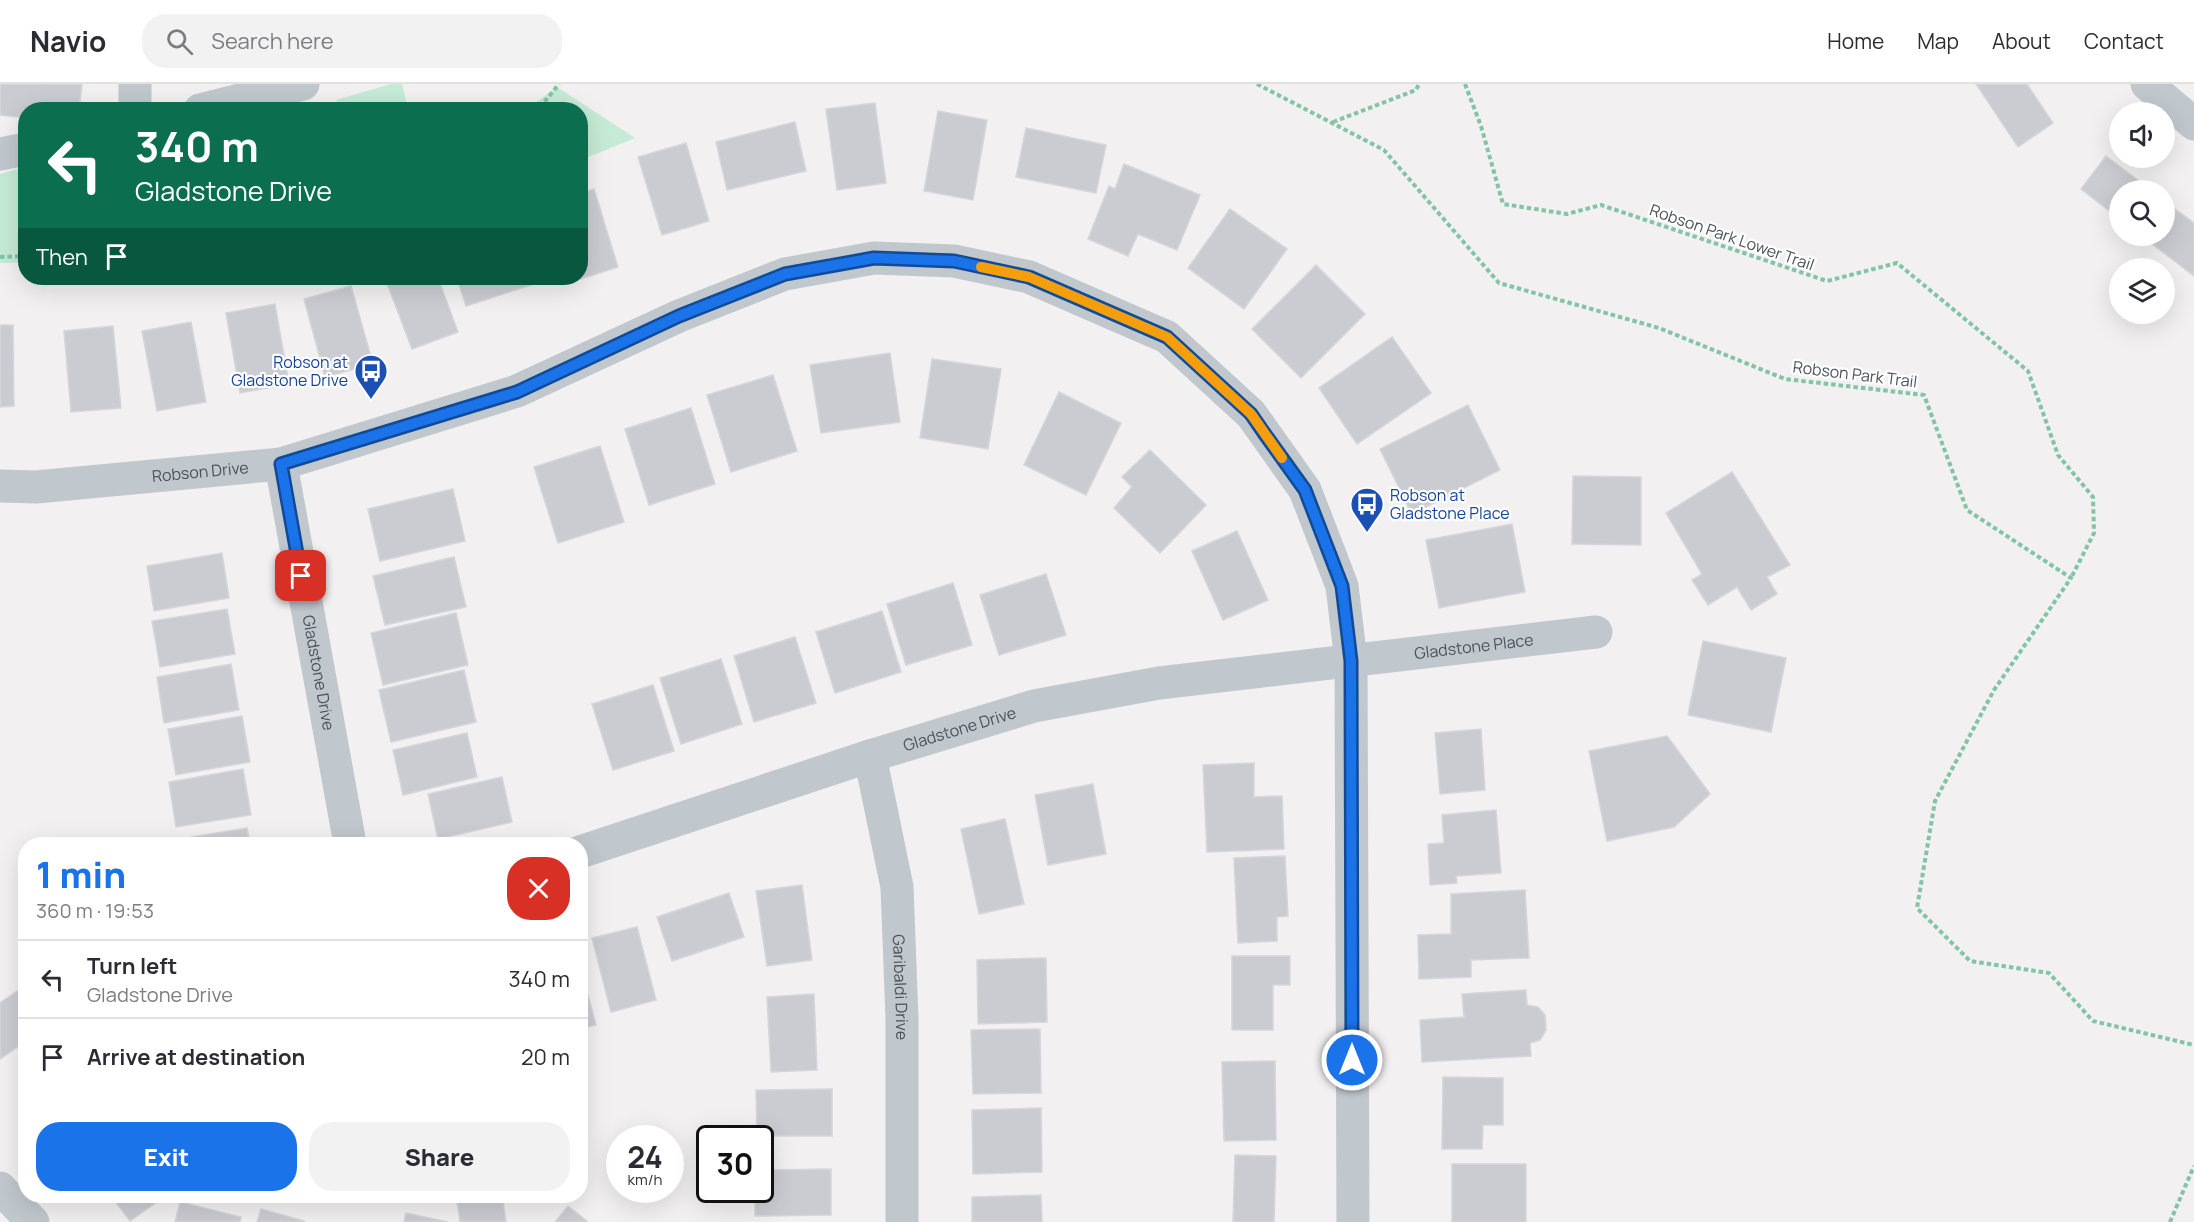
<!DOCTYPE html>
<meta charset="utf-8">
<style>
:root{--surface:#fff;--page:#f2f2f3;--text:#2b2b33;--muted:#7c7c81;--line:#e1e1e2;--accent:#1a73e8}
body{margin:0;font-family:Manrope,sans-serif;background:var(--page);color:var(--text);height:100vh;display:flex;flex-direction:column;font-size:22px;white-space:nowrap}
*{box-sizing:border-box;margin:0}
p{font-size:20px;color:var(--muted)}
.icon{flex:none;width:33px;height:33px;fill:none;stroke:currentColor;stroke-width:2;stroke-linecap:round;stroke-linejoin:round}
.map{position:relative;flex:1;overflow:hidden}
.details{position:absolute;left:18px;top:753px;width:570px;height:366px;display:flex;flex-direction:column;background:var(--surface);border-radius:24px;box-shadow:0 6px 24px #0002}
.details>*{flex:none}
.hud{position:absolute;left:18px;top:18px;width:570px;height:183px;border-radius:24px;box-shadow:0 6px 24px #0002;background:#0b6e4f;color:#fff;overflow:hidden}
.controls{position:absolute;left:2109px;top:18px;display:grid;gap:12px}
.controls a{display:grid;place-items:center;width:66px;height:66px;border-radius:50%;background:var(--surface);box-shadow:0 6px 24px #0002;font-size:30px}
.speed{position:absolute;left:606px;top:1041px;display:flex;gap:12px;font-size:30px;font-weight:700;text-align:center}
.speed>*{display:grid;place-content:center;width:78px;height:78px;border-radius:50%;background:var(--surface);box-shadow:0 6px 24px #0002;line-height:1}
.speed small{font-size:15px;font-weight:400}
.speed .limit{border:3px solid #111;border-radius:9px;background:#fff;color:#111}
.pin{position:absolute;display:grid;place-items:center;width:51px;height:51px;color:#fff;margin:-26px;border-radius:12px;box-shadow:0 3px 9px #0006}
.me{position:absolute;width:66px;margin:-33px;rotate:0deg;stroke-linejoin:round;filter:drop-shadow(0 0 4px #0008)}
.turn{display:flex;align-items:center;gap:21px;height:126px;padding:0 18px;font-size:27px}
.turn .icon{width:78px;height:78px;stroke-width:2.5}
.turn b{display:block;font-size:42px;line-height:51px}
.then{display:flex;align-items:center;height:57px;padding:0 18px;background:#0003;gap:12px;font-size:22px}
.round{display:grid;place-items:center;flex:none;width:63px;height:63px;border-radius:24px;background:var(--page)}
.overview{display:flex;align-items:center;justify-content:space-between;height:102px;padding:0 18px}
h1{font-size:36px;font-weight:800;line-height:45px;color:var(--accent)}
.action{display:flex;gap:12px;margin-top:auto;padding:12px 18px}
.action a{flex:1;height:69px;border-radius:24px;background:var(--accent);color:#fff;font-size:24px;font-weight:800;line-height:69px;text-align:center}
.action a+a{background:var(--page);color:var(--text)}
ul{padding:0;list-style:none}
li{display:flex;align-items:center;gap:18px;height:78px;padding:0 18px;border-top:2px solid var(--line)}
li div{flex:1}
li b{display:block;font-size:22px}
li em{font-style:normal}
header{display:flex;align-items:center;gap:36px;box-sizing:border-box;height:84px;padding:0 30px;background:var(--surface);border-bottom:2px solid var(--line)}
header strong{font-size:28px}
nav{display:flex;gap:33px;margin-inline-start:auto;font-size:21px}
.search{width:420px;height:54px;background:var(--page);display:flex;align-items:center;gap:15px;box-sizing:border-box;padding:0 21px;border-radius:24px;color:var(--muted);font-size:22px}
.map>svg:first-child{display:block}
.green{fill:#c5ead5}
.building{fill:#cbccd2;stroke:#d5d6db;stroke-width:1.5}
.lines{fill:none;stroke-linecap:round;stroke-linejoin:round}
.path{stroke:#81c4a6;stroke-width:4;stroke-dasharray:4.5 3;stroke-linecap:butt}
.minor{stroke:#c0c7cd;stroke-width:33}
.route-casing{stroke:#114b97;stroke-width:15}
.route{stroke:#1a73e8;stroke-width:10}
.slow{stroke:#f59e0b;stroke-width:10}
.labels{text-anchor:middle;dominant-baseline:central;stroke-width:4.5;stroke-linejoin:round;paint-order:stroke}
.street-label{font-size:16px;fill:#4a525b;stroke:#fff}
.transit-label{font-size:16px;fill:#164399;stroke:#fff;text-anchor:end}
</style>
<header>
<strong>Navio</strong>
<div class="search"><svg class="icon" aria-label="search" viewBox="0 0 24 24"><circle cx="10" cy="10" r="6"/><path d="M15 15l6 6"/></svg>Search here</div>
<nav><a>Home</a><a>Map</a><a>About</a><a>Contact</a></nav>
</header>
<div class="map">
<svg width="2194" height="1138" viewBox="0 0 2194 1138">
<rect width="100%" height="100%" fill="#f2f0f0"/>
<!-- green -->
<g class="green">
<polygon points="391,0 402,0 408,25 342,25 336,16"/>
<polygon points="557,3 635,54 581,76 580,26 527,25"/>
<polygon points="25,83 25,179 0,179 0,90"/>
</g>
<!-- building -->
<g class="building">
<polygon points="0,0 82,0 79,26 52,23 52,26 26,26 26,34 0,31"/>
<polygon points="1976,0 2027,0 2053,39 2018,63"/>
<polygon points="875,19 886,99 837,106 826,25"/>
<polygon points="938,27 987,36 973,116 924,107"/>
<polygon points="795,38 806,87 727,106 716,58"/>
<polygon points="1026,44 1106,61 1096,109 1016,93"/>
<polygon points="686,59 709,137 662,151 638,73"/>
<polygon points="2106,72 2151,106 2120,106 2120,135 2081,105"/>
<polygon points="1124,80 1200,111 1177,166 1138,150 1128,172 1088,155 1109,102 1115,105"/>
<polygon points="594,105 618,183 571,198 570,194 580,194 580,109"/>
<polygon points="2172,123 2194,139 2194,192 2147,156 2150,152 2164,152 2164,133"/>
<polygon points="1230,125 1287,165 1244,225 1188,184"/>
<polygon points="1316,181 1365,230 1301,294 1252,245"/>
<polygon points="385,194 438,194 458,248 412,265"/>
<polygon points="457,194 542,194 543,197 466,222"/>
<polygon points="351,202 373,280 325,293 304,215"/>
<polygon points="275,220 289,300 240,309 226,229"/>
<polygon points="191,238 206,318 157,327 142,247"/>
<polygon points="0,241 13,241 14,322 0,323"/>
<polygon points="113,242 121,324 71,328 64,247"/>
<polygon points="1392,253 1431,309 1357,360 1319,304"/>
<polygon points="890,269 900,338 821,349 810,281"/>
<polygon points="932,275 1001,285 988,365 920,354"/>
<polygon points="773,291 797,367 731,388 707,311"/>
<polygon points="1059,308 1121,339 1086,411 1024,381"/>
<polygon points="1468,321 1500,386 1412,430 1380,365"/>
<polygon points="691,324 715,400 649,421 625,345"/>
<polygon points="600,362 624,438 558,459 534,383"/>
<polygon points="1150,366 1206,421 1160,469 1114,424 1132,403 1122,393"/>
<polygon points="1732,388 1790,481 1767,493 1777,510 1751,526 1737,503 1708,521 1692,496 1702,490 1666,429"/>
<polygon points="1573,392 1641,393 1641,461 1572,460"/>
<polygon points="453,405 465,457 380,477 368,425"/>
<polygon points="1512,440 1525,508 1439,524 1426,456"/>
<polygon points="1237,447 1268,516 1223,536 1192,467"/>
<polygon points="222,469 229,514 154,527 147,482"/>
<polygon points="454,473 466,523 385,541 373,492"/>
<polygon points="1046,490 1066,551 999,571 980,511"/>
<polygon points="953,499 972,561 906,581 887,520"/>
<polygon points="227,525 235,570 160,583 152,537"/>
<polygon points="882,527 901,588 835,609 816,548"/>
<polygon points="456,529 468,581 383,601 371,549"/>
<polygon points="795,553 816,619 754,638 734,572"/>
<polygon points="1703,557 1786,574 1771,648 1688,631"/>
<polygon points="721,575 742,640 681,660 660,594"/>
<polygon points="231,580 239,626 164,639 157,593"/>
<polygon points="464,586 476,638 391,658 379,606"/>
<polygon points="653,601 674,667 613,686 592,620"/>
<polygon points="242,632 250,678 176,691 168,645"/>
<polygon points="1481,645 1485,706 1440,710 1435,649"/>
<polygon points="467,649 477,693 403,711 393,666"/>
<polygon points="1667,652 1710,710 1674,743 1607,757 1589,667"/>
<polygon points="1254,679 1254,713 1282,712 1284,765 1207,768 1203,681"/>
<polygon points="243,685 251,731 176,743 169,698"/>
<polygon points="502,693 512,738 438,755 428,710"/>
<polygon points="1093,700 1106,770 1048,781 1035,711"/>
<polygon points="1496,726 1501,789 1456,792 1457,799 1430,801 1428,760 1444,759 1442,731"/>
<polygon points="1005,735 1024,820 979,830 961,745"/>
<polygon points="247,744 250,760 173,760 172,756"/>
<polygon points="1285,772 1288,832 1277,833 1277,857 1238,859 1234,774"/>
<polygon points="802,801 812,876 767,882 756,807"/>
<polygon points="1525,806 1529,874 1471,876 1471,893 1419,895 1418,851 1451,850 1451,810"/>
<polygon points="729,809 744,853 672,877 657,833"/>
<polygon points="637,843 656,916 611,928 592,854"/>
<polygon points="1232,872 1290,872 1290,901 1273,901 1273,946 1232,946"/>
<polygon points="1046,874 1047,938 978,940 977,876"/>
<polygon points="580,881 596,941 580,945"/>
<polygon points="22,904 26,908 26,957 0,975 0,919"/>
<polygon points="1526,906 1527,921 1538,923 1545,931 1546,946 1540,956 1530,959 1531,972 1422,978 1420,936 1464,933 1462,910"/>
<polygon points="814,910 817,986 771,988 767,913"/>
<polygon points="1040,945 1041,1009 973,1010 971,946"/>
<polygon points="1275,977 1276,1056 1224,1057 1222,978"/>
<polygon points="1443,993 1503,994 1503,1041 1483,1041 1482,1065 1442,1065"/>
<polygon points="832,1005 832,1052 757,1052 756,1006"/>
<polygon points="1041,1024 1042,1088 973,1090 972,1026"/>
<polygon points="1235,1071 1276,1072 1274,1138 1233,1138"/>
<rect x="1452" y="1080" width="74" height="58"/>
<polygon points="831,1085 831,1131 755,1132 755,1106 760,1106 760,1086"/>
<polygon points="1041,1111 1042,1138 972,1138 972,1113"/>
<polygon points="111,1112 165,1112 130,1137"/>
<polygon points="488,1112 502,1112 506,1138 460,1138 457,1117"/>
<polygon points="180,1118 241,1133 240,1138 175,1138"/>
<polygon points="568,1122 588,1138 555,1138"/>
<polygon points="261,1125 304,1137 303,1138 257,1138"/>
<polygon points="406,1129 448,1138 404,1138"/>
</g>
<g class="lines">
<!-- path -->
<g class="path">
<polyline points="1257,0 1384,66 1499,199 1659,244 1785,295 1924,311 1967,426 2071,494 1994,606 1935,717 1917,824 1970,877 2049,889 2093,937 2194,961"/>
<polyline points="1465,0 1481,42 1503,120 1567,130 1601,121 1827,197 1897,179 2028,287 2058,371 2093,413 2094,449 2071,494"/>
<polyline points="532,26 546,16 559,0"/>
<polyline points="1333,38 1416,6 1419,0"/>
<polyline points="0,173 26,172"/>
<polyline points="2170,1138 2194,1082"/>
</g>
<!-- minor -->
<g class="minor">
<polyline points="135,0 135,26"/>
<polyline points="2147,0 2194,40"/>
<polyline points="200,26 303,0"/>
<polyline points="0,70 26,65"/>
<path id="s1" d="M281 380 350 760"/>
<path id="s2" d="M0 402 36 403 281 380 517 307 679 232 785 190 874 174 954 177 1029 193 1167 253 1251 330 1305 406 1342 502 1351 577 1353 1138"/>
<path id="s3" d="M870 672 897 803 902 935V1138"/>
<path id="s4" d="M580 768 870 672 1034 622 1159 599 1596 548"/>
<polyline points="0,1104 33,1138"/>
</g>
</g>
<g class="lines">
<defs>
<polyline id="route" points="301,492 281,380 517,308 679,232 785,190 874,174 954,177 1029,193 1167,253 1251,330 1264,349 1305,406 1342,502 1351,577 1352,976"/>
</defs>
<!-- route casing -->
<use href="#route" class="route-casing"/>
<!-- route -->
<use href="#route" class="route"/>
<!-- slow -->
<polyline class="slow" points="981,183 1029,193 1167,253 1251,330 1282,374"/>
</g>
<!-- icons -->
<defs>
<symbol id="bus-pin" viewBox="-11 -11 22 30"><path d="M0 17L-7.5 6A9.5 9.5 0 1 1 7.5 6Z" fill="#1a4fb4" stroke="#fff"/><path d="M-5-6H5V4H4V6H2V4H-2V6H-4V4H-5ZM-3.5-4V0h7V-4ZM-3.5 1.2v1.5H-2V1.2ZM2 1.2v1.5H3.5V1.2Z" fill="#fff"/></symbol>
</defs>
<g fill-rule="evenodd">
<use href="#bus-pin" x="352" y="268" width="38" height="52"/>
<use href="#bus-pin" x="1348" y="401" width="38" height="52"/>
</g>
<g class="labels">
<!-- street labels -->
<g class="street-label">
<text transform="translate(1732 153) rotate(19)">Robson Park Lower Trail</text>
<text transform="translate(1855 290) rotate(7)">Robson Park Trail</text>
<text stroke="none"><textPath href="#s2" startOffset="201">Robson Drive</textPath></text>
<text stroke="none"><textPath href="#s4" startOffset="921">Gladstone Place</textPath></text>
<text stroke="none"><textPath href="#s1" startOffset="212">Gladstone Drive</textPath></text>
<text stroke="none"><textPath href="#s4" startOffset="399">Gladstone Drive</textPath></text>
<text stroke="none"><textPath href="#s3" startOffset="234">Garibaldi Drive</textPath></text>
</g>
<!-- transit labels -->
<g class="transit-label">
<text x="348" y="278">Robson at<tspan x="348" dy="18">Gladstone Drive</tspan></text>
<text x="1390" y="411" text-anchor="start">Robson at<tspan x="1390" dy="18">Gladstone Place</tspan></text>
</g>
</g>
</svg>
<div class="controls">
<a><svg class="icon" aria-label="sound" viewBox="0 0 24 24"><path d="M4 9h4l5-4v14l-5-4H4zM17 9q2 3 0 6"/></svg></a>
<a><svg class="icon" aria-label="search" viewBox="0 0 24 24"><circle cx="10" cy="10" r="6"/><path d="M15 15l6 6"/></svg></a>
<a><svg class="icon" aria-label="layers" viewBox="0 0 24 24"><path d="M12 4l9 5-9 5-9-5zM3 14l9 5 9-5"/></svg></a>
</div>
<div class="speed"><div>24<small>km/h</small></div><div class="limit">30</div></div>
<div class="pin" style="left:301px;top:492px;background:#d93025"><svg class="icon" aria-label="arrive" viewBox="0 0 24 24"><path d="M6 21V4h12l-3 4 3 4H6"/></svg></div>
<svg class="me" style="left:1352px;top:976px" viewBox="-20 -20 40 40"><circle r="17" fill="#1a73e8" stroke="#fff" stroke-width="3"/><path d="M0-11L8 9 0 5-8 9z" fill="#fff"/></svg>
<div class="hud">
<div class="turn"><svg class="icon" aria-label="left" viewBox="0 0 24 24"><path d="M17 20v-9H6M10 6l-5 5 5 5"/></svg><div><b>340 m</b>Gladstone Drive</div></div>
<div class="then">Then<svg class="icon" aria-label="arrive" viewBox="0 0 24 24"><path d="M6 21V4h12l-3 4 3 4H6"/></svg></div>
</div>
<section class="details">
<div class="overview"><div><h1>1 min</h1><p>360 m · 19:53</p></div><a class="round" style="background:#d93025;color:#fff"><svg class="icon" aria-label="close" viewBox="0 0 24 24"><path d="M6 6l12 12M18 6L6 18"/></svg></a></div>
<ul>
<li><svg class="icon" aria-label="left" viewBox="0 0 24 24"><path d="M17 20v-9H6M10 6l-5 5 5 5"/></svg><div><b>Turn left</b><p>Gladstone Drive</p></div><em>340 m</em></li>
<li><svg class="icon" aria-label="arrive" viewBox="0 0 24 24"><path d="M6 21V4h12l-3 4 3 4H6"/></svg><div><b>Arrive at destination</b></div><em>20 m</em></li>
</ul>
<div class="action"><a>Exit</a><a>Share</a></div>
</section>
</div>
